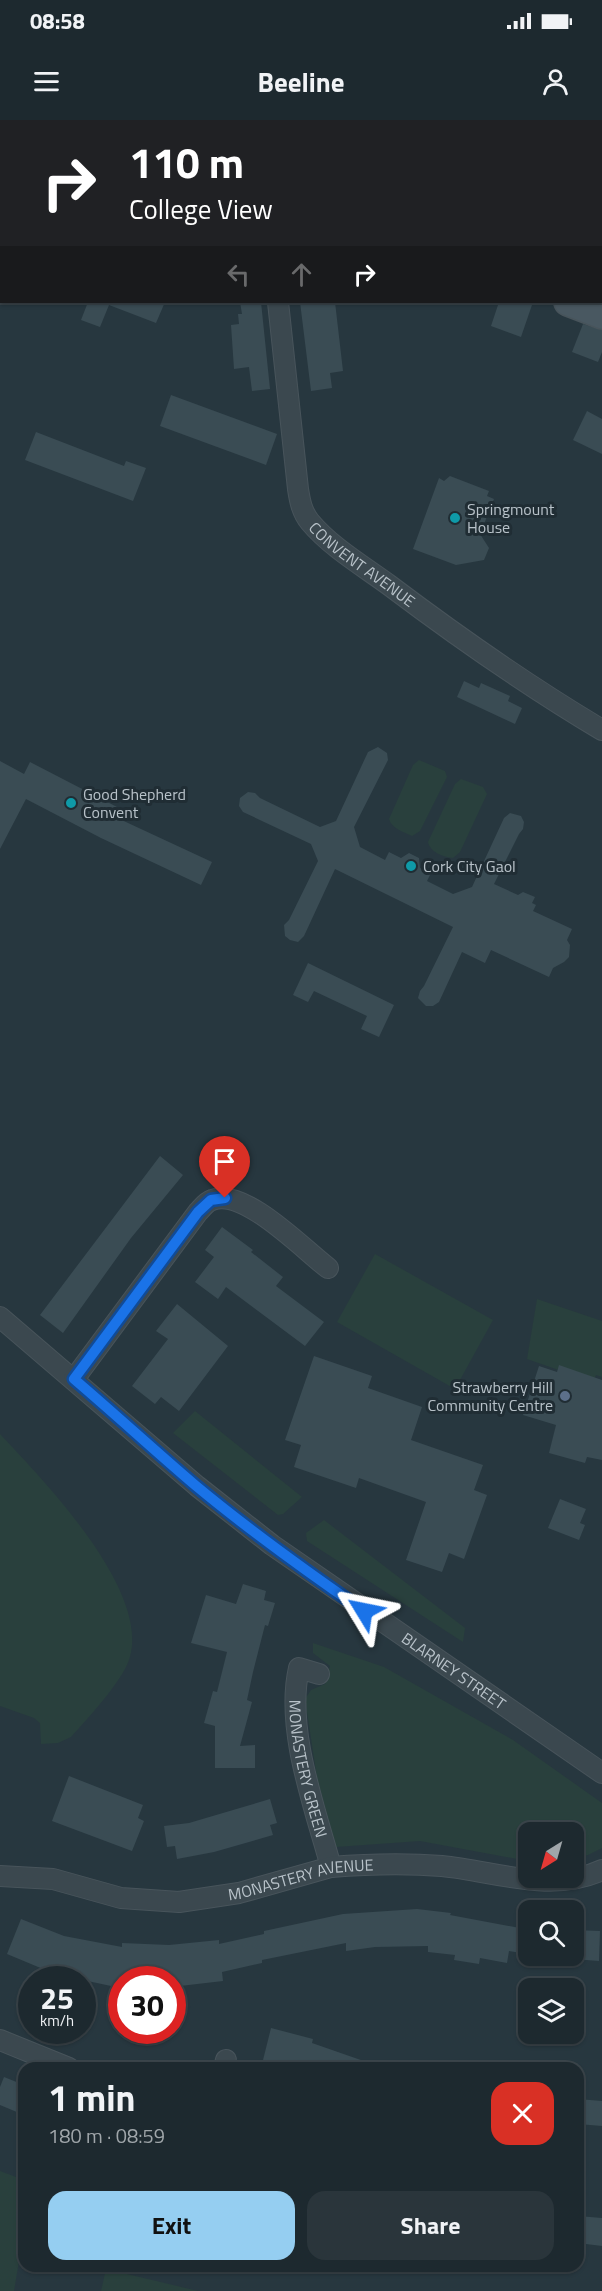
<!DOCTYPE html>
<meta charset="utf-8">
<style>
:root{--surface:#1d292f;--page:#2a353b;--text:#f1f3f6;--muted:#a0a6aa;--line:#3b454b;--accent:#95cef1}
body{margin:0;font-family:"Titillium Web",sans-serif;background:var(--page);color:var(--text);height:100vh;display:flex;flex-direction:column;font-size:22px;white-space:nowrap}
*{box-sizing:border-box;margin:0}
p{font-size:20px;color:var(--muted)}
.icon{flex:none;width:33px;height:33px;fill:none;stroke:currentColor;stroke-width:2;stroke-linecap:round;stroke-linejoin:round}
.map{position:relative;flex:1;overflow:hidden}
.details{position:absolute;left:18px;top:1942px;width:566px;height:210px;display:flex;flex-direction:column;background:var(--surface);border-radius:18px;box-shadow:0 2px 4px #0004,0 0 0 2px var(--line)}
.details>*{flex:none}
.banner{position:absolute;left:0px;top:0px;width:603px;height:183px;box-shadow:0 2px 4px #0004,0 0 0 2px var(--line);background:#202124;color:#fff;overflow:hidden}
.needle{width:39px;rotate:217deg}
.controls{position:absolute;left:518px;top:1702px;display:grid;gap:12px}
.controls a{display:grid;place-items:center;width:66px;height:66px;border-radius:12px;background:var(--surface);box-shadow:0 2px 4px #0004,0 0 0 2px var(--line);font-size:30px}
.speed{position:absolute;left:18px;top:1846px;display:flex;gap:12px;font-size:30px;font-weight:700;text-align:center}
.speed>*{display:grid;place-content:center;width:78px;height:78px;border-radius:50%;background:var(--surface);box-shadow:0 2px 4px #0004,0 0 0 2px var(--line);line-height:1}
.speed small{font-size:15px;font-weight:400}
.speed .limit{border:9px solid #d22;background:#fff;color:#111}
.pin{position:absolute;display:grid;place-items:center;width:51px;height:51px;color:#fff;margin:-62px -26px;border-radius:50% 50% 50% 0;rotate:-45deg;box-shadow:0 0 6px #0007}
.pin .icon{rotate:45deg}
.me{position:absolute;width:66px;margin:-33px;rotate:305deg;stroke-linejoin:round;filter:drop-shadow(0 0 4px #0008)}
.turn{display:flex;align-items:center;gap:21px;height:126px;padding:0 30px;font-size:27px}
.turn .icon{width:78px;height:78px;stroke-width:2.5}
.turn b{display:block;font-size:42px;line-height:51px}
.lanes{display:flex;align-items:center;height:57px;padding:0 30px;background:#0003;justify-content:center;gap:30px;direction:ltr}
.lanes .off{opacity:.35}
.round{display:grid;place-items:center;flex:none;width:63px;height:63px;border-radius:18px;background:var(--page)}
.overview{display:flex;align-items:center;justify-content:space-between;height:102px;padding:0 30px}
h1{font-size:36px;font-weight:700;line-height:45px}
.cta{display:flex;gap:12px;margin-top:auto;padding:12px 30px}
.cta a{flex:1;height:69px;border-radius:18px;background:var(--accent);color:#111;font-size:24px;font-weight:700;line-height:69px;text-align:center}
.cta a+a{background:var(--page);color:var(--text)}
.status{display:flex;justify-content:space-between;align-items:center;height:42px;padding:0 30px;background:var(--surface);direction:ltr}
.status svg{height:16px;fill:currentColor}
header{display:flex;justify-content:space-between;align-items:center;height:78px;padding:0 30px;background:var(--surface);font-size:27px;font-weight:700}
.map>svg:first-child{display:block}
.green{fill:#29403d}
.building{fill:#3a4c54}
.lines{fill:none;stroke-linecap:round;stroke-linejoin:round}
.street-casing{stroke:#48545b;stroke-width:22}
.secondary-casing{stroke:#48545b;stroke-width:30}
.street{stroke:#3b484f;stroke-width:20}
.secondary{stroke:#495861;stroke-width:27}
.route-casing{stroke:#114b97;stroke-width:15}
.route{stroke:#1a73e8;stroke-width:10}
.culture-dot{fill:#0f9aa8;stroke:#202d34;stroke-width:2}
.service-dot{fill:#5c6f8a;stroke:#202d34;stroke-width:2}
.labels{text-anchor:middle;dominant-baseline:central;stroke-width:6;stroke-linejoin:round;paint-order:stroke}
.poi-label{font-size:16px;fill:#b8c2c9;stroke:#202d34;text-anchor:start}
.street-label{font-size:16px;fill:#b8c2c9;stroke:#202d34}
</style>
<div class="status"><b>08:58</b><svg viewBox="0 0 49 12"><path d="M0 12V9h3v3zM5 12V6h3v6zM10 12V3h3v9zM15 12V0h3v12zM26 1h20v11H26zM47 4h2v5h-2z"/></svg></div>
<header><svg class="icon" aria-label="menu" viewBox="0 0 24 24"><path d="M4 6h16M4 12h16M4 18h16"/></svg>Beeline<svg class="icon" aria-label="person" viewBox="0 0 24 24"><circle cx="12" cy="8" r="4"/><path d="M4 21q1-7 8-7t8 7"/></svg></header>
<div class="map">
<svg width="602" height="2171" viewBox="0 0 602 2171">
<rect width="100%" height="100%" fill="#27373f"/>
<!-- green -->
<g class="green">
<polygon points="511,0 602,0 602,31 602,2"/>
<path d="M419 640 445 651 447 657 420 711 412 716C404 712 392 709 389 699L413 645Z"/>
<path d="M461 659 483 667 487 674 460 732 453 738C443 737 430 732 428 722L455 664Z"/>
<polygon points="375,1134 493,1200 455,1269 337,1202"/>
<polygon points="537,1179 602,1201 602,1257 596,1255 593,1262 527,1239"/>
<polygon points="195,1291 302,1377 283,1394 278,1395 173,1313"/>
<path d="M0 1314C43 1360 158 1477 127 1545 116 1568 88 1598 71 1617L58 1623 41 1624 40 1603 34 1598 0 1586Z"/>
<polygon points="324,1400 465,1508 463,1522 307,1421 306,1413"/>
<polygon points="313,1523 384,1547 513,1620 602,1683 602,1728 588,1735 573,1738 573,1713 528,1713 528,1741 420,1721 336,1727 317,1658 305,1579 311,1570 325,1564 330,1546 313,1533"/>
<polygon points="0,2051 24,2060 24,2111 14,2171 0,2171"/>
<polygon points="106,2149 198,2171 101,2171"/>
</g>
<!-- building -->
<g class="building">
<polygon points="88,182 165,182 156,203 109,185 100,207 81,200"/>
<polygon points="240,182 261,182 270,269 252,271 249,247 234,249 231,205 239,204 238,194 242,194"/>
<polygon points="300,182 335,182 343,251 330,253 332,268 311,271"/>
<polygon points="499,182 533,182 521,217 491,206"/>
<polygon points="583,204 602,210 602,232 598,242 572,232"/>
<polygon points="171,275 277,314 266,345 160,306"/>
<polygon points="587,291 602,299 602,334 573,320"/>
<polygon points="36,312 124,346 126,341 146,348 133,381 25,340"/>
<polygon points="450,356 489,371 487,376 494,379 480,414 489,428 484,440 456,445 413,429 439,358 444,361"/>
<polygon points="464,561 479,568 481,563 510,576 508,581 522,588 515,604 457,577"/>
<polygon points="378,627 387,633 388,640 354,707 360,727 385,740 389,732 401,738 409,733 419,738 420,748 431,753 427,761 453,774 472,767 504,698 510,693 521,696 524,702 523,709 519,714 494,764 518,775 523,772 535,777 532,783 536,785 533,791 572,809 567,820 570,825 569,837 564,842 553,848 549,857 491,830 485,843 462,832 439,882 433,886 426,886 418,878 420,871 424,866 453,807 335,749 304,816 298,822 290,820 285,816 284,805 289,800 318,741 311,724 243,692 239,686 240,678 248,672 255,673 260,678 320,707 336,701 368,632"/>
<polygon points="0,641 24,654 30,642 117,687 113,696 212,742 201,765 101,718 26,679 0,729"/>
<polygon points="308,843 394,885 379,917 361,909 367,896 314,871 308,882 293,875"/>
<polygon points="160,1036 183,1055 131,1118 63,1213 40,1195"/>
<polygon points="222,1107 253,1130 251,1132 283,1157 276,1166 324,1202 305,1226 226,1167 218,1179 195,1162 214,1137 205,1130"/>
<polygon points="177,1184 228,1226 179,1291 161,1277 155,1284 132,1266 168,1219 156,1211"/>
<polygon points="314,1236 372,1256 368,1268 422,1287 411,1320 483,1345 474,1370 487,1375 464,1439 449,1433 442,1452 406,1440 426,1382 359,1358 356,1368 294,1347 301,1325 285,1320"/>
<polygon points="559,1245 602,1260 602,1340 587,1337 585,1343 549,1333 556,1305 523,1295 539,1246 557,1252"/>
<polygon points="560,1379 586,1389 580,1403 585,1405 579,1420 548,1408"/>
<polygon points="243,1464 266,1471 264,1480 275,1483 268,1506 265,1505 253,1552 247,1580 252,1582 240,1626 255,1625 255,1648 215,1648 215,1606 204,1603 213,1571 217,1572 227,1532 191,1523 206,1475 236,1484"/>
<polygon points="69,1656 143,1685 138,1698 144,1701 132,1731 52,1701"/>
<polygon points="270,1679 277,1703 270,1705 273,1715 214,1732 177,1739 175,1726 167,1727 164,1706 189,1703"/>
<polygon points="417,1789 451,1793 450,1795 525,1809 521,1833 509,1831 507,1843 480,1838 479,1844 454,1840 455,1835 428,1832 428,1826 375,1827 346,1831 346,1823 262,1840 262,1843 222,1852 223,1861 180,1866 179,1860 122,1860 122,1866 111,1866 55,1854 7,1834 21,1799 64,1816 122,1827 122,1823 169,1825 219,1820 219,1824 264,1814 264,1811 343,1794"/>
<polygon points="573,1810 600,1811 599,1841 573,1839"/>
<polygon points="271,1908 313,1919 312,1923 378,1946 378,1948 261,1948"/>
<polygon points="4,1957 24,1965 24,1995 0,1985 0,1967"/>
<polygon points="578,1979 602,1981 602,2006 578,2004"/>
<polygon points="578,2096 602,2098 602,2126 578,2123"/>
</g>
<g class="lines">
<defs>
<g id="street">
<path id="s1" d="M278 182 298 369C300 382 302 392 310 402 331 427 363 446 389 465 458 517 528 566 602 610"/>
<path id="s2" d="M0 1197 197 1366 272 1425 602 1653"/>
<path d="M74 1259 198 1092C202 1088 206 1082 212 1080 244 1067 304 1130 328 1148"/>
<path id="s3" d="M319 1554 299 1548C285 1609 315 1688 331 1747"/>
<path id="s4" d="M0 1756 53 1759 121 1778 179 1782 239 1773 331 1747C368 1744 405 1743 442 1746 495 1751 551 1774 602 1750"/>
<polyline points="0,1920 69,1948"/>
<polyline points="224,1948 226,1940"/>
</g>
<g id="secondary">
<polyline points="66,0 70,2"/>
<polyline points="568,182 602,195"/>
</g>
</defs>
<!-- street casing -->
<use href="#street" class="street-casing"/>
<!-- secondary casing -->
<use href="#secondary" class="secondary-casing"/>
<!-- street -->
<use href="#street" class="street"/>
<!-- secondary -->
<use href="#secondary" class="secondary"/>
</g>
<g class="lines">
<defs>
<path id="route" d="M225 1078 211 1080 198 1092 74 1259C115 1294 154 1330 195 1365 249 1410 306 1451 364 1491"/>
</defs>
<!-- route casing -->
<use href="#route" class="route-casing"/>
<!-- route -->
<use href="#route" class="route"/>
</g>
<!-- markers -->
<g class="culture-dot">
<circle cx="455" cy="398" r="6"/>
<circle cx="71" cy="683" r="6"/>
<circle cx="411" cy="746" r="6"/>
</g>
<circle class="service-dot" cx="565" cy="1276" r="6"/>
<g class="labels">
<!-- poi labels -->
<g class="poi-label">
<text x="467" y="389">Springmount<tspan x="467" dy="18">House</tspan></text>
<text x="83" y="674">Good Shepherd<tspan x="83" dy="18">Convent</tspan></text>
<text x="423" y="746">Cork City Gaol</text>
<text x="553" y="1267" text-anchor="end">Strawberry Hill<tspan x="553" dy="18">Community Centre</tspan></text>
</g>
<!-- street labels -->
<g class="street-label">
<text stroke="none"><textPath href="#s1" startOffset="291">CONVENT AVENUE</textPath></text>
<text stroke="none"><textPath href="#s2" startOffset="576">BLARNEY STREET</textPath></text>
<text stroke="none"><textPath href="#s3" startOffset="123">MONASTERY GREEN</textPath></text>
<text stroke="none"><textPath href="#s4" startOffset="306">MONASTERY AVENUE</textPath></text>
</g>
</g>
</svg>
<div class="controls">
<a><svg class="needle" viewBox="-14 -14 28 28"><path d="M0-13l5 13h-10z" fill="#e53935"/><path d="M0 13l5-13h-10z" fill="#a0a6aa"/></svg></a>
<a><svg class="icon" aria-label="search" viewBox="0 0 24 24"><circle cx="10" cy="10" r="6"/><path d="M15 15l6 6"/></svg></a>
<a><svg class="icon" aria-label="layers" viewBox="0 0 24 24"><path d="M12 4l9 5-9 5-9-5zM3 14l9 5 9-5"/></svg></a>
</div>
<div class="speed"><div>25<small>km/h</small></div><div class="limit">30</div></div>
<div class="pin" style="left:225px;top:1078px;background:#d93025"><svg class="icon" aria-label="arrive" viewBox="0 0 24 24"><path d="M6 21V4h12l-3 4 3 4H6"/></svg></div>
<svg class="me" style="left:364px;top:1491px" viewBox="-20 -20 40 40"><path d="M0-17L14 15 0 8-14 15z" fill="#1a73e8" stroke="#fff" stroke-width="4"/></svg>
<div class="banner">
<div class="turn"><svg class="icon" aria-label="right" viewBox="0 0 24 24"><path d="M7 20v-9h11M14 6l5 5-5 5"/></svg><div><b>110 m</b>College View</div></div>
<div class="lanes"><svg class="icon off" aria-label="left" viewBox="0 0 24 24"><path d="M17 20v-9H6M10 6l-5 5 5 5"/></svg><svg class="icon off" aria-label="ahead" viewBox="0 0 24 24"><path d="M12 20V5M6 11l6-6 6 6"/></svg><svg class="icon" aria-label="right" viewBox="0 0 24 24"><path d="M7 20v-9h11M14 6l5 5-5 5"/></svg></div>
</div>
<section class="details">
<div class="overview"><div><h1>1 min</h1><p>180 m · 08:59</p></div><a class="round" style="background:#d93025;color:#fff"><svg class="icon" aria-label="close" viewBox="0 0 24 24"><path d="M6 6l12 12M18 6L6 18"/></svg></a></div>
<div class="cta"><a>Exit</a><a>Share</a></div>
</section>
</div>
